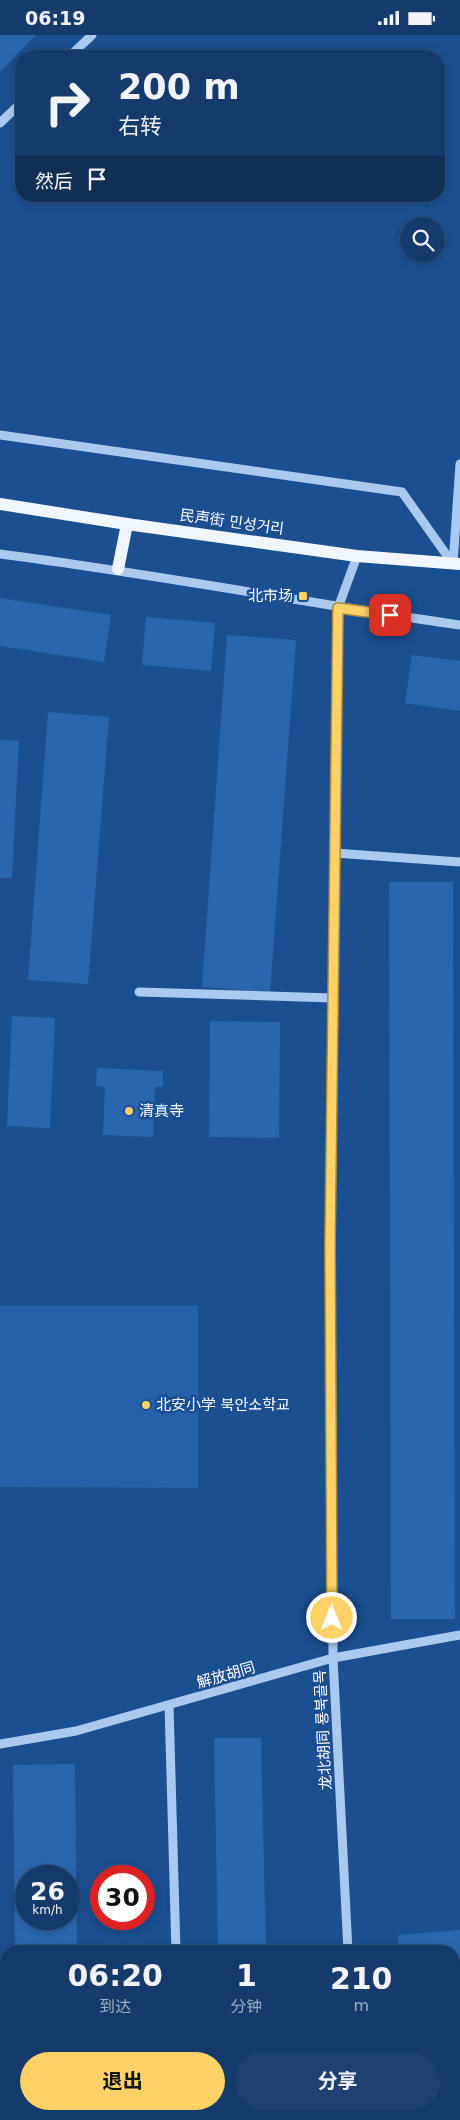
<!DOCTYPE html>
<html lang="zh">
<meta charset="utf-8">
<style>
:root{--surface:#143b6b;--page:#1d4271;--text:#f1f3f6;--muted:#9dadc1;--line:#33557e;--accent:#ffd166}
body{margin:0;font-family:"DejaVu Sans","Noto Sans SC","Noto Sans KR",sans-serif;background:var(--page);color:var(--text);height:100vh;display:flex;flex-direction:column;font-size:19px;white-space:nowrap}
*{box-sizing:border-box;margin:0}
p{font-size:16px;color:var(--muted)}
.icon{flex:none;width:28px;height:28px;fill:none;stroke:currentColor;stroke-width:2;stroke-linecap:round;stroke-linejoin:round}
.map{position:relative;flex:1;overflow:hidden}
.panel{position:absolute;left:0px;top:1910px;width:460px;height:175px;display:flex;flex-direction:column;background:var(--surface);border-radius:20px 20px 0 0;box-shadow:0 2px 8px #0003,0 0 0 1px var(--line)}
.panel>*{flex:none}
.banner{position:absolute;left:15px;top:15px;width:430px;height:152px;border-radius:20px;box-shadow:0 2px 8px #0003,0 0 0 1px var(--line);background:#143b6b;color:var(--text);overflow:hidden}
.fabs{position:absolute;left:400px;top:182px;display:grid;gap:10px}
.fabs a{display:grid;place-items:center;width:45px;height:45px;border-radius:50%;background:var(--surface);box-shadow:0 2px 8px #0003,0 0 0 1px var(--line);font-size:25px}
.speed{position:absolute;left:15px;top:1830px;display:flex;gap:10px;font-size:25px;font-weight:700;text-align:center}
.speed>*{display:grid;place-content:center;width:65px;height:65px;border-radius:50%;background:var(--surface);box-shadow:0 2px 8px #0003,0 0 0 1px var(--line);line-height:1}
.speed small{font-size:12px;font-weight:400}
.speed .limit{border:8px solid #d22;background:#fff;color:#111}
.pin{position:absolute;display:grid;place-items:center;width:42px;height:42px;color:#fff;margin:-21px;border-radius:10px;box-shadow:0 2px 8px #0006}
.me{position:absolute;width:55px;margin:-28px;rotate:0deg;stroke-linejoin:round;filter:drop-shadow(0 0 4px #0008)}
.turn{display:flex;align-items:center;gap:18px;height:105px;padding:0 20px;font-size:22px}
.turn .icon{width:65px;height:65px;stroke-width:2.5}
.turn b{display:block;font-size:35px;line-height:42px}
.then{display:flex;align-items:center;height:48px;padding:0 20px;background:#0003;gap:10px;font-size:19px}
.eta{display:flex;justify-content:space-evenly;align-items:center;height:85px;text-align:center}
.eta b{font-size:30px;font-weight:700;line-height:35px}
.primary-button{display:flex;gap:10px;margin-top:auto;padding:10px 20px}
.primary-button a{flex:1;height:58px;border-radius:30px;background:var(--accent);color:#111;font-size:20px;font-weight:700;line-height:58px;text-align:center}
.primary-button a+a{background:var(--page);color:var(--text)}
.status{display:flex;justify-content:space-between;align-items:center;height:35px;padding:0 25px;background:var(--surface);direction:ltr}
.status svg{height:14px;fill:currentColor}
.map>svg:first-child{display:block}
.green{fill:#2461a8}
.building{fill:#2a66ad;fill-rule:evenodd}
.lines{fill:none;stroke-linecap:round;stroke-linejoin:round}
.minor{stroke:#a9c9ee;stroke-width:9}
.major{stroke:#f0f6ff;stroke-width:12}
.route-casing{stroke:#a68842;stroke-width:12}
.route{stroke:#ffd166;stroke-width:9}
.poi-dot{fill:#ffd166;stroke:#1b4f8f;stroke-width:2}
.labels{text-anchor:middle;dominant-baseline:central;stroke-width:5;stroke-linejoin:round;paint-order:stroke}
.street-label{font-size:15px;fill:#fff;stroke:#1b4f8f}
.poi-label{font-size:15px;fill:#fff;stroke:#1b4f8f;text-anchor:start}
</style>
<div class="status"><b>06:19</b><svg viewBox="0 0 49 12"><path d="M0 12V9h3v3zM5 12V6h3v6zM10 12V3h3v9zM15 12V0h3v12zM26 1h20v11H26zM47 4h2v5h-2z"/></svg></div>
<div class="map">
<svg width="460" height="2085" viewBox="0 0 460 2085">
<rect width="100%" height="100%" fill="#1b4f8f"/>
<!-- green -->
<polygon class="green" points="0,1271 198,1271 198,1453 0,1452"/>
<!-- building -->
<g class="building">
<polygon points="0,0 36,0 0,37"/>
<polygon points="0,563 111,580 104,627 0,611"/>
<polygon points="146,582 215,588 211,636 142,630"/>
<polygon points="227,600 296,605 270,957 202,952"/>
<polygon points="412,620 460,626 460,676 405,668"/>
<polygon points="48,677 109,682 88,949 28,945"/>
<polygon points="0,705 19,706 12,843 0,843"/>
<polygon points="389,847 453,847 455,1584 391,1584"/>
<polygon points="12,981 55,983 50,1093 7,1091"/>
<polygon points="210,986 280,987 279,1103 209,1102"/>
<polygon points="97,1033 163,1036 163,1052 155,1052 153,1102 103,1100 105,1052 96,1051"/>
<polygon points="214,1703 261,1703 266,1916 218,1916"/>
<path d="M75 1729 77 1916H15L13 1730ZM26 1841H69V1884H26Z"/>
<polygon points="460,1895 460,2085 414,2085 413,2079 454,2079 454,1916 399,1916 398,1900"/>
<rect x="17" y="2079" width="63" height="6"/>
<rect x="222" y="2079" width="48" height="6"/>
</g>
<g class="lines">
<!-- minor -->
<g class="minor">
<polyline points="70,21 92,0"/>
<polyline points="0,88 21,68"/>
<polyline points="0,400 402,457 453,529"/>
<path d="M0 519C154 539 306 568 460 590"/>
<polyline points="453,529 460,429"/>
<polyline points="335,818 460,827"/>
<polyline points="139,957 333,963"/>
<polyline points="169,1670 176,1916"/>
<polyline points="0,1709 76,1696 333,1623 460,1600"/>
<polyline points="348,1916 333,1623 331,1208 338,573 357,521"/>
<polyline points="181,2079 181,2085"/>
<polyline points="358,2079 359,2085"/>
</g>
<!-- major -->
<g class="major">
<polyline points="0,469 127,489 357,521 460,529"/>
<polyline points="118,534 127,489"/>
</g>
</g>
<g class="lines">
<defs>
<polyline id="route" points="332,1583 330,1208 338,573 390,580"/>
</defs>
<!-- route casing -->
<use href="#route" class="route-casing"/>
<!-- route -->
<use href="#route" class="route"/>
</g>
<!-- markers -->
<g class="poi-dot">
<rect x="298" y="556" width="10" height="10" rx="2.5"/>
<circle cx="129" cy="1076" r="5"/>
<circle cx="146" cy="1370" r="5"/>
</g>
<g class="labels">
<!-- street labels -->
<g class="street-label">
<text transform="translate(232 487) rotate(8)">民声街 민성거리</text>
<text transform="translate(226 1640) rotate(-16)">解放胡同</text>
<text transform="translate(323 1695) rotate(-93)">龙北胡同 룡북골목</text>
</g>
<!-- poi labels -->
<g class="poi-label">
<text x="293" y="561" text-anchor="end">北市场</text>
<text x="139" y="1076">清真寺</text>
<text x="156" y="1370">北安小学 북안소학교</text>
</g>
</g>
</svg>
<div class="fabs">
<a><svg class="icon" aria-label="search" viewBox="0 0 24 24"><circle cx="10" cy="10" r="6"/><path d="M15 15l6 6"/></svg></a>
</div>
<div class="speed"><div>26<small>km/h</small></div><div class="limit">30</div></div>
<div class="pin" style="left:390px;top:580px;background:#d93025"><svg class="icon" aria-label="arrive" viewBox="0 0 24 24"><path d="M6 21V4h12l-3 4 3 4H6"/></svg></div>
<svg class="me" style="left:332px;top:1583px" viewBox="-20 -20 40 40"><circle r="17" fill="#ffd166" stroke="#fff" stroke-width="3"/><path d="M0-11L8 9 0 5-8 9z" fill="#fff"/></svg>
<div class="banner">
<div class="turn"><svg class="icon" aria-label="right" viewBox="0 0 24 24"><path d="M7 20v-9h11M14 6l5 5-5 5"/></svg><div><b>200 m</b>右转</div></div>
<div class="then">然后<svg class="icon" aria-label="arrive" viewBox="0 0 24 24"><path d="M6 21V4h12l-3 4 3 4H6"/></svg></div>
</div>
<section class="panel">
<div class="eta">
<div><b>06:20</b><p>到达</p></div>
<div><b>1</b><p>分钟</p></div>
<div><b>210</b><p>m</p></div>
</div>
<div class="primary-button"><a>退出</a><a>分享</a></div>
</section>
</div>
